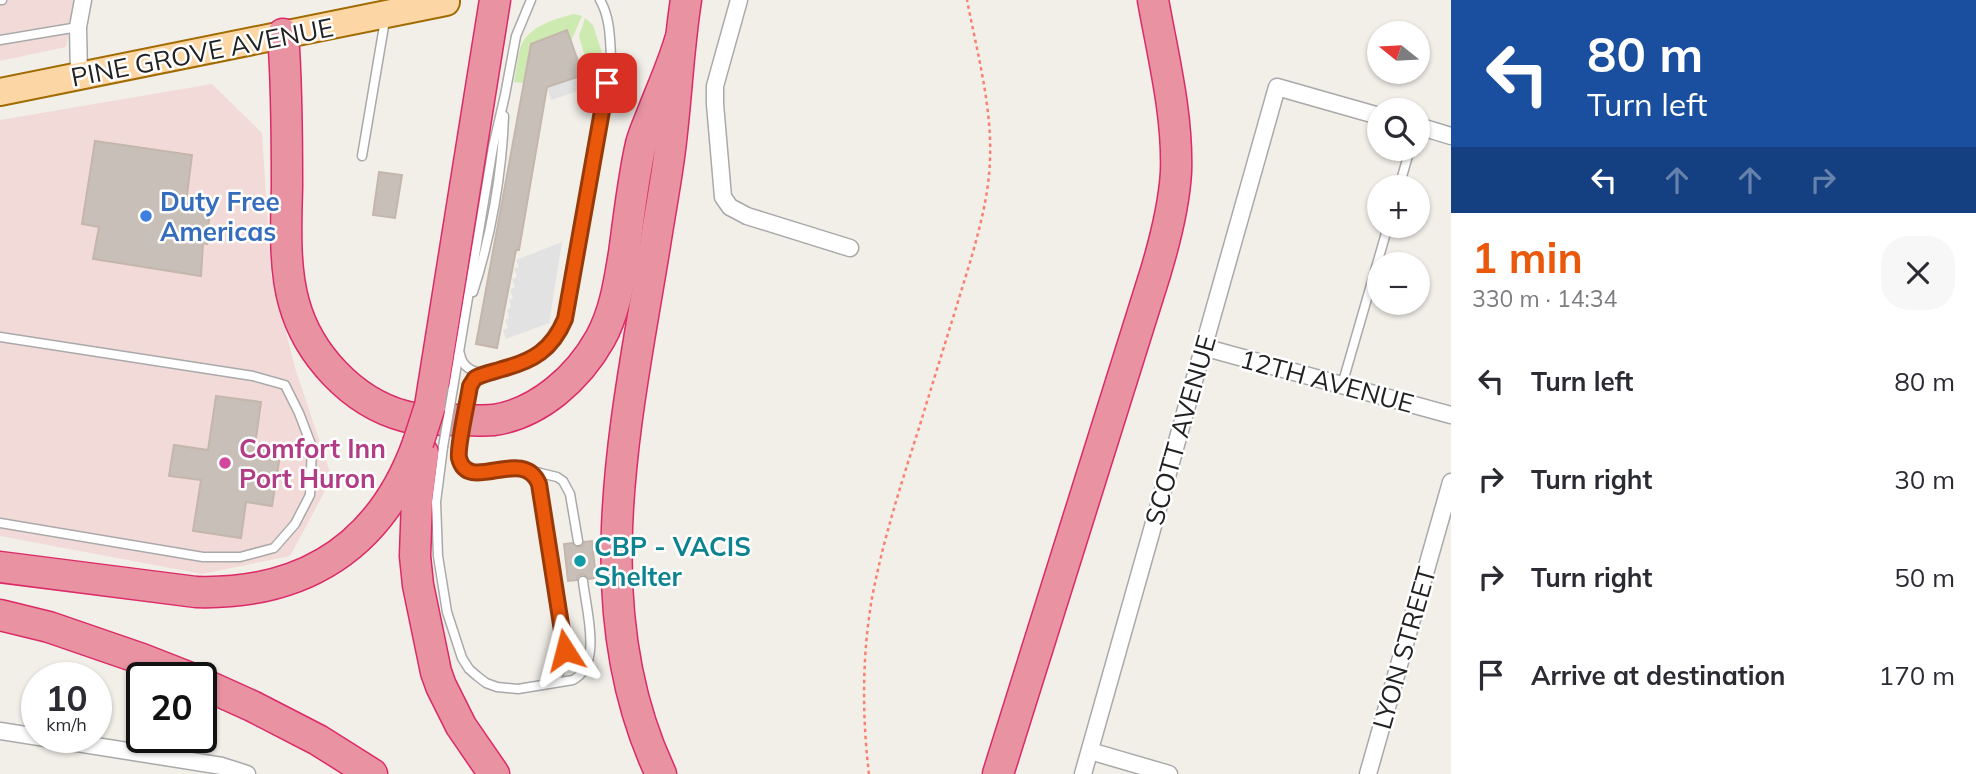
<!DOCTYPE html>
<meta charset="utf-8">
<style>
:root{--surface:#fff;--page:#f7f7f7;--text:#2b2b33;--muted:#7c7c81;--accent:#ea580c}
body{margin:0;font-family:Mulish,sans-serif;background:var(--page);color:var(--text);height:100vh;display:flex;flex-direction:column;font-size:26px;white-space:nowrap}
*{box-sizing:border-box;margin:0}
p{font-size:23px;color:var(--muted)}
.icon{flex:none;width:38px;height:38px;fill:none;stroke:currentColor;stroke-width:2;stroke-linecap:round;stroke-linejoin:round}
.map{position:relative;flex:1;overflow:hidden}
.details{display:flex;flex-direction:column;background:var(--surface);width:525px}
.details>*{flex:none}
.banner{background:#1a4fa0;color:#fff;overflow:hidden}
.needle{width:46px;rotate:288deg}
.tools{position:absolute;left:1367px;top:21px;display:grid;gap:14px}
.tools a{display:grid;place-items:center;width:63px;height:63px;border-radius:50%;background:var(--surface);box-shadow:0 2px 5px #0004;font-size:35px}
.speed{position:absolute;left:21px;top:662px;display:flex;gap:14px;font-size:35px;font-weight:700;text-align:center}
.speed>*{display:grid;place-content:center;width:91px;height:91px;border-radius:50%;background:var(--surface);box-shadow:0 2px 5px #0004;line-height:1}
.speed small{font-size:18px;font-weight:400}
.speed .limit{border:4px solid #111;border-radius:10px;background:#fff;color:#111}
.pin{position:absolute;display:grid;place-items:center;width:60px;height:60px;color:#fff;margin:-30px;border-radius:14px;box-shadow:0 4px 10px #0006}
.me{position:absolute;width:77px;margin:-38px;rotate:351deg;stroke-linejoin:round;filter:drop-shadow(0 0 5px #0008)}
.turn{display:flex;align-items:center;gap:24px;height:147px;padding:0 21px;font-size:32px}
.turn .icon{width:91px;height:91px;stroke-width:2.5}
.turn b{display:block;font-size:49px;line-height:60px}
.lanes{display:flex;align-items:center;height:66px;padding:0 21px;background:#0003;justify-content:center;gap:35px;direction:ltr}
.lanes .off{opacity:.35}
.round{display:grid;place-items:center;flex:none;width:74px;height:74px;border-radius:28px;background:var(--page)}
.overview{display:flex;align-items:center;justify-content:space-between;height:119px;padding:0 21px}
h1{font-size:42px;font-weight:700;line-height:52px;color:var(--accent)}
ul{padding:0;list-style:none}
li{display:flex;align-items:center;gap:21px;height:98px;padding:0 21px}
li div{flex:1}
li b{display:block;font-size:26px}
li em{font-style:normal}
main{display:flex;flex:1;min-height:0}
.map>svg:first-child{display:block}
.commercial{fill:#f2dad9}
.grass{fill:#cdebb0}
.parking{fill:#e2e2e2}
.building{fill:#c7bfb8;stroke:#c4b6ab;stroke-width:2}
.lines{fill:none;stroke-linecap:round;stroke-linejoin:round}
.service-casing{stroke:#a9a9a9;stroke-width:11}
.minor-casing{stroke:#a9a9a9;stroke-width:19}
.primary-casing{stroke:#a06b00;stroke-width:30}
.motorway-casing{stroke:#dc2a67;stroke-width:33}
.path{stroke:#fa8072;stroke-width:2.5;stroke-dasharray:3.5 3.5;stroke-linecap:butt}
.service{stroke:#fff;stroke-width:8}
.minor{stroke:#fff;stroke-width:16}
.primary{stroke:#fcd6a4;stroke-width:26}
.motorway{stroke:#e892a2;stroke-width:30}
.service-bridge-casing{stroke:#a9a9a9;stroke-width:11;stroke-linecap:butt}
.motorway-bridge-casing{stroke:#dc2a67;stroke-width:33;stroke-linecap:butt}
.service-bridge{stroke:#fff;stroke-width:8}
.motorway-bridge{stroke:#e892a2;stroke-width:30}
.route-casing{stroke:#983908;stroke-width:18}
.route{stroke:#ea580c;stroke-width:12}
.shop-dot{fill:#3f7fe0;stroke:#fff;stroke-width:2.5}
.hotel-dot{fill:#d1479c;stroke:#fff;stroke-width:2.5}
.culture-dot{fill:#0f9aa8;stroke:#fff;stroke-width:2.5}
.labels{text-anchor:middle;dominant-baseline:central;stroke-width:5;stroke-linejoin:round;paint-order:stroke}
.street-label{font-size:26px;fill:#222;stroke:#fff}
.shop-label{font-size:26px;font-weight:bold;fill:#366cbe;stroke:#fff;text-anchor:start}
.hotel-label{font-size:26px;font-weight:bold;fill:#b23c85;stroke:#fff;text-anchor:start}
.culture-label{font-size:26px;font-weight:bold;fill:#0d838f;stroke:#fff;text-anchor:start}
</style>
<main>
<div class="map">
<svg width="1451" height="774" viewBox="0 0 1451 774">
<rect width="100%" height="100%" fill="#f2efe9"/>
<!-- commercial -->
<g class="commercial">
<polygon points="0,0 74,0 66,47 0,61"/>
<polygon points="212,84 262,133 271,275 296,371 332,478 290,556 202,574 0,536 0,120"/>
</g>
<!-- grass -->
<g class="grass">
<path d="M574 14 582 16 571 41 567 30 531 44 523 83 514 82C516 71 517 59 520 49 526 27 554 19 574 14Z"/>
<polygon points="585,18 593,25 602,53 598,58 586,61 579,36"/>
</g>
<!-- parking -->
<g class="parking">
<polygon points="583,75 587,88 551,100 547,87"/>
<polygon points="562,242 549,323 506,339 503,330 508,328 505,320 509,318 507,310 511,307 509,300 513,298 510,290 515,287 512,279 517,277 514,269 519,267 516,260"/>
</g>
<!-- building -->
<g class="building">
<polygon points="567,30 583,75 547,87 519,250 516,250 497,348 476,344 531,44"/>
<polygon points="95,141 192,155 186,203 210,208 207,244 203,243 201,276 93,259 99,227 82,224"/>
<polygon points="379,172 402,175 395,218 373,215"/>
<polygon points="216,396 261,402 255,445 281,449 272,506 246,502 241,538 193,531 201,480 169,476 174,445 208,450"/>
<polygon points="592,541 596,578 589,579 583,574 578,576 577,580 568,581 564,544 572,543 578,547 583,546 584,542"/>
</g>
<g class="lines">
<defs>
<g id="service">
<polyline points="0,0 2,0"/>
<polyline points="0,40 78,27"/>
<polyline points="362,156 385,20"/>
<polyline points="1399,187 1410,149"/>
<path d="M473 292C491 237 502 173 504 116"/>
<polyline points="0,337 253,376 285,385 299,413 312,447 310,495 295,524 274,548 240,557 203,557 0,523"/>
<path d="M460 354C462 366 471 372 483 373"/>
<polyline points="1342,385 1388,226"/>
<path d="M470 386 475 378 479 376C518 365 548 360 566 319L611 57C610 38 610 17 600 0"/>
<polyline points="453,388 493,147 505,95 516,36 531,0"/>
<path d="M443 447 436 502 438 556 447 612 462 658 469 669 477 676 486 683 497 687 518 689 573 680C603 664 586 610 583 581"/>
<path d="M459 450C458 462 464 469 475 473L520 468 557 477 563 481 570 494 578 541"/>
<path d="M527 469 536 478 539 484 565 650C565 664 561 675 549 683"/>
</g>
<g id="minor">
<polyline points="739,0 715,86 715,104 723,197 730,207 747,216 850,248"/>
<polyline points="79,77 78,27 83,0"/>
<polyline points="1418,126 1451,136"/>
<polyline points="1203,347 1451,415"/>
<polyline points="0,731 222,766 247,774"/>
<polyline points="1090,751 1169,774"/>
<polyline points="1083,774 1277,87 1379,116"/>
<polyline points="1368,774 1451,482"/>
</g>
<polyline id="primary" points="0,92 446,2"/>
<g id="motorway">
<path d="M283 34C287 85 287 136 287 187 286 224 284 268 294 303 308 354 352 402 404 416 422 421 443 419 462 420 472 420 483 421 494 420 539 413 578 378 600 339 615 312 619 283 624 253 629 217 633 179 641 144 644 132 650 120 654 109 663 86 673 64 680 40"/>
<polyline points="430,406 495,0"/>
<polyline points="423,453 417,499 415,556 418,585 436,672 441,686 461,726 494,774"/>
<path d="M0 567 196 592C304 595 381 546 418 443"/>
<polyline points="0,615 49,627 142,659 188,677"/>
<polyline points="201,683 252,706 318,740 372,774"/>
<path d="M661 774C579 602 630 406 658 226 663 195 669 164 672 132 677 88 679 44 686 0"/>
<path d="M998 774 1155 274C1165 241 1174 207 1176 172 1178 115 1163 56 1153 0"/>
</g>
</defs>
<!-- service casing -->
<use href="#service" class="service-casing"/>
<!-- minor casing -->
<use href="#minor" class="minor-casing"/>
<!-- primary casing -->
<use href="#primary" class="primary-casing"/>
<!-- motorway casing -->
<use href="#motorway" class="motorway-casing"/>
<!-- path -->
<path class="path" d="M869 774C862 717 862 655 872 598 883 540 901 484 919 428 936 372 954 315 971 259 980 227 989 194 990 159 992 106 977 52 967 0"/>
<!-- service -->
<use href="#service" class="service"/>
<!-- minor -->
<use href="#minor" class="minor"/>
<!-- primary -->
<use href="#primary" class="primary"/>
<!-- motorway -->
<use href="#motorway" class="motorway"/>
<defs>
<g id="service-bridge">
<polyline points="443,447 453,388"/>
<polyline points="459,450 470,386"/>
</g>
<polyline id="motorway-bridge" points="418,443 430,406"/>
</defs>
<!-- service-bridge casing -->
<use href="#service-bridge" class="service-bridge-casing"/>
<!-- motorway-bridge casing -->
<use href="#motorway-bridge" class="motorway-bridge-casing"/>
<!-- service-bridge -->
<use href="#service-bridge" class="service-bridge"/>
<!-- motorway-bridge -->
<use href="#motorway-bridge" class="motorway-bridge"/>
</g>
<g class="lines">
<defs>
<path id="route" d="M565 650 539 484C523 445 468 495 459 458 457 446 468 401 470 386L475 378C483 374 493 372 502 369 533 361 552 350 565 319L607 83"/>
</defs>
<!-- route casing -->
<use href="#route" class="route-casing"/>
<!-- route -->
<use href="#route" class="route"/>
</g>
<!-- markers -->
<circle class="shop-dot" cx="146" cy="216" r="7"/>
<circle class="hotel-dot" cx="225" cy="463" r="7"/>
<circle class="culture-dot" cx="580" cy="561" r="7"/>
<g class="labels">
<!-- street labels -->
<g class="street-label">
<text transform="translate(202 52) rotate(-11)">PINE GROVE AVENUE</text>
<text transform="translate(1327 381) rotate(15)">12TH AVENUE</text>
<text transform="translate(1180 430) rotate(-74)">SCOTT AVENUE</text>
<text transform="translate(1404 648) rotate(-74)">LYON STREET</text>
</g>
<!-- shop labels -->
<g class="shop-label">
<text x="160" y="201">Duty Free<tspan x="160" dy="30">Americas</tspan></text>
</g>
<!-- hotel labels -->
<g class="hotel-label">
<text x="239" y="448">Comfort Inn<tspan x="239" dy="30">Port Huron</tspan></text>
</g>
<!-- culture labels -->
<g class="culture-label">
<text x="594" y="546">CBP - VACIS<tspan x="594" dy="30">Shelter</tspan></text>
</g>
</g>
</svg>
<div class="tools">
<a><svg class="needle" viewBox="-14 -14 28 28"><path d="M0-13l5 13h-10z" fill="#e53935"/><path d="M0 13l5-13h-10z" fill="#7c7c81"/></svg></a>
<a><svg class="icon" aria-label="search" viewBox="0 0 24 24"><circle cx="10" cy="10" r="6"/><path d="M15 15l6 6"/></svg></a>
<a>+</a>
<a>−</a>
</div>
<div class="speed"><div>10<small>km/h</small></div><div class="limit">20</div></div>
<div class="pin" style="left:607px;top:83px;background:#d93025"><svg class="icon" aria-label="arrive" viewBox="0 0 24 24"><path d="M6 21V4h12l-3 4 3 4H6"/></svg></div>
<svg class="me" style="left:565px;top:650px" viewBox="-20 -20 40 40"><path d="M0-17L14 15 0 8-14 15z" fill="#ea580c" stroke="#fff" stroke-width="4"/></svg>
</div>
<section class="details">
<div class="banner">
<div class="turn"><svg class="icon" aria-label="left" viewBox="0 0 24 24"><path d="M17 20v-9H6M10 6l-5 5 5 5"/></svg><div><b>80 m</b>Turn left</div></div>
<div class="lanes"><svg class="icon" aria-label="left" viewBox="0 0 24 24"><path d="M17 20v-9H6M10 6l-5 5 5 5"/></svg><svg class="icon off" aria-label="ahead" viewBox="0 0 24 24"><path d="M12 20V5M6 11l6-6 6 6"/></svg><svg class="icon off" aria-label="ahead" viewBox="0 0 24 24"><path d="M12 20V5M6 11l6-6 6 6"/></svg><svg class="icon off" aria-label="right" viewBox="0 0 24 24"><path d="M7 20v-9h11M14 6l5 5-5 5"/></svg></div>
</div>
<div class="overview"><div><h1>1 min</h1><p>330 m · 14:34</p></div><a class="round"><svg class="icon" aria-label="close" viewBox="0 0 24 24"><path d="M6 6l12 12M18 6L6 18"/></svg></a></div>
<ul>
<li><svg class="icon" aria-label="left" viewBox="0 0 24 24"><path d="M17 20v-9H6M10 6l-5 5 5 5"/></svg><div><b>Turn left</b></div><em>80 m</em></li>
<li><svg class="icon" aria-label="right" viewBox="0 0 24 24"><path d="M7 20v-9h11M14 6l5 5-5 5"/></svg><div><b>Turn right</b></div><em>30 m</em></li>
<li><svg class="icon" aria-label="right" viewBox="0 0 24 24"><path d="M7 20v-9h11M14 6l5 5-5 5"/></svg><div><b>Turn right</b></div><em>50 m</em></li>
<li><svg class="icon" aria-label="arrive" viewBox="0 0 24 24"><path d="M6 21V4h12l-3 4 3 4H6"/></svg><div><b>Arrive at destination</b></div><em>170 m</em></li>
</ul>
</section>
</main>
